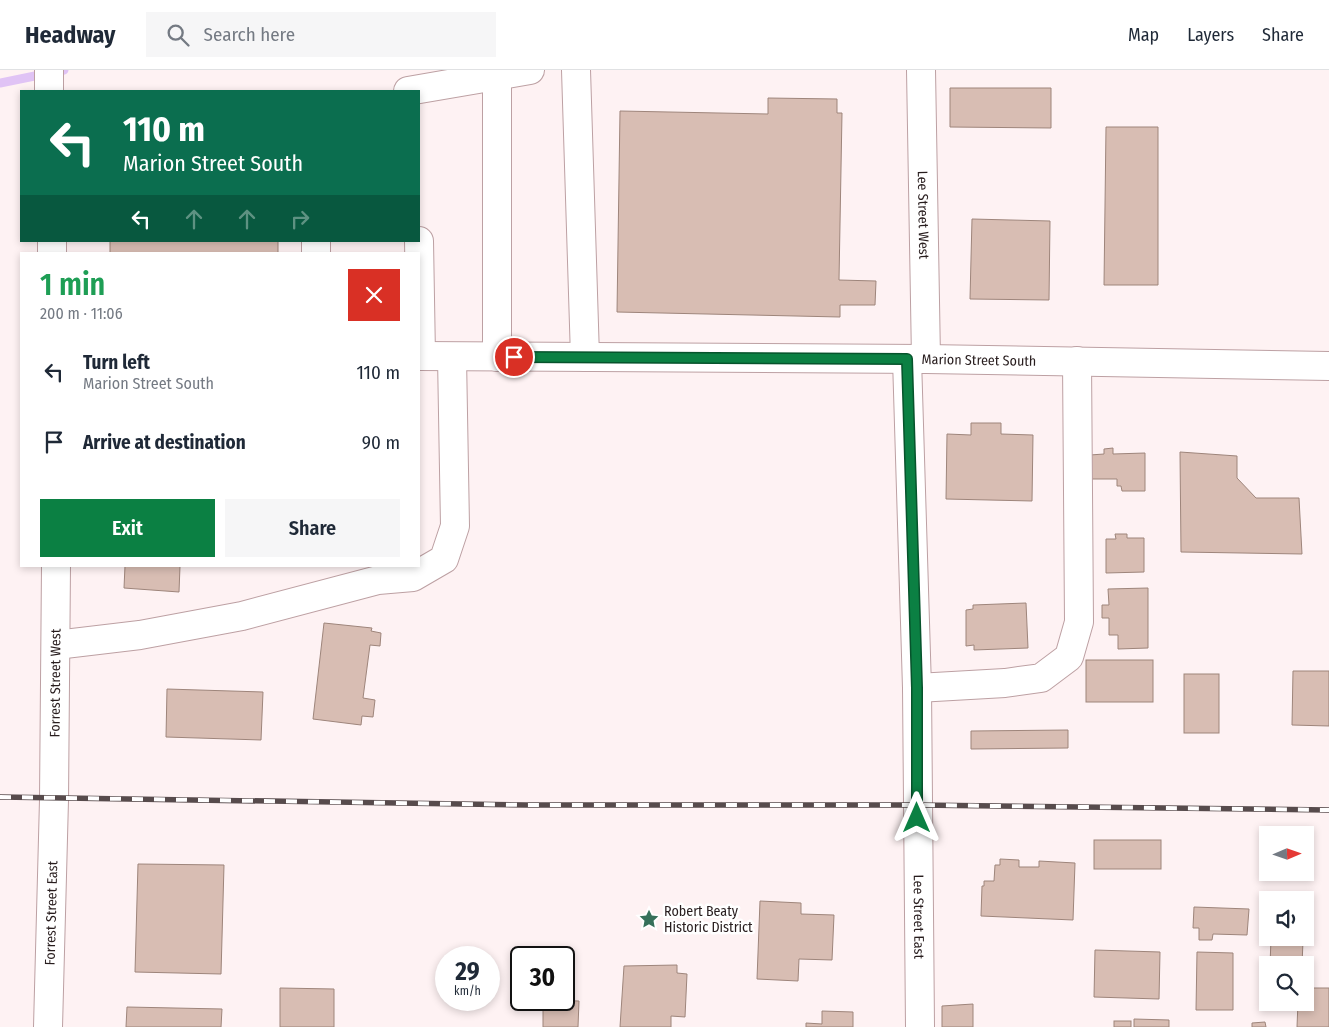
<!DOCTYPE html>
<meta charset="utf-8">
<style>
:root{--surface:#fff;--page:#f6f6f7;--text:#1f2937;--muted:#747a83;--line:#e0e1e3;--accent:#0b8043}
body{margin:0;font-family:"Fira Sans Condensed",sans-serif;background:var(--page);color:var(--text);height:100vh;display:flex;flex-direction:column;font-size:19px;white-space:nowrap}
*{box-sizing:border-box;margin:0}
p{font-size:16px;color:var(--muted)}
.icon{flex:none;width:28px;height:28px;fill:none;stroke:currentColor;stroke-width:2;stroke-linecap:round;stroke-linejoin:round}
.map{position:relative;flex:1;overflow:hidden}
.panel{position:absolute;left:20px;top:182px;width:400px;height:315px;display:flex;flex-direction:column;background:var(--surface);border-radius:0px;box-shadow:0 2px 8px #0003}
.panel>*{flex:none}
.guide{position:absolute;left:20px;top:20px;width:400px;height:152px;border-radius:0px;box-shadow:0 2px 8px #0003;background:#0b6e4f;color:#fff;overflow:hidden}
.needle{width:32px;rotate:88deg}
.tools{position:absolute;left:1259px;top:756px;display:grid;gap:10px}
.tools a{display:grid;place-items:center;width:55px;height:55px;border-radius:0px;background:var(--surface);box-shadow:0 2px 8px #0003;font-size:25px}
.speed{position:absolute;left:435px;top:876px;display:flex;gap:10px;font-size:25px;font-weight:700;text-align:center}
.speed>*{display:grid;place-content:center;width:65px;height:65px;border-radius:50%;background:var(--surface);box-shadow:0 2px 8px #0003;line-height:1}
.speed small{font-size:12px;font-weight:400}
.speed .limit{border:2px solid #111;border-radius:8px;background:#fff;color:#111}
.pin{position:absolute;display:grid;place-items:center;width:42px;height:42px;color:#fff;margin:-21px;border:2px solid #fff;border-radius:50%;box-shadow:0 1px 5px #0007}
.me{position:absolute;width:55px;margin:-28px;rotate:0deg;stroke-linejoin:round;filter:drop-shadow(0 0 4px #0008)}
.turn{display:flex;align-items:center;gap:18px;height:105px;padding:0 20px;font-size:22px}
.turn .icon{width:65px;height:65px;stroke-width:2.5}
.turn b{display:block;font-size:35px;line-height:42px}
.lanes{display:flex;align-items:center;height:48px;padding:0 20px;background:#0003;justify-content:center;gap:25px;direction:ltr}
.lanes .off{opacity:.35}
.round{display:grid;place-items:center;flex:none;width:52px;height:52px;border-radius:0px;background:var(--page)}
.overview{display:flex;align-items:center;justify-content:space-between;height:85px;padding:0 20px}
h1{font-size:30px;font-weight:600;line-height:38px;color:#1e9e55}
.action{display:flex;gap:10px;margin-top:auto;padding:10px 20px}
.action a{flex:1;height:58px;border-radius:0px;background:var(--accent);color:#fff;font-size:20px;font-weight:600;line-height:58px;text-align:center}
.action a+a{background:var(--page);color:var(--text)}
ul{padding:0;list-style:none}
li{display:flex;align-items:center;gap:15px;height:70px;padding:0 20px}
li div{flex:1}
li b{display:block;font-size:19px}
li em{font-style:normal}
header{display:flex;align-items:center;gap:30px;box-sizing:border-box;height:70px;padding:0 25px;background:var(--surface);border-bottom:1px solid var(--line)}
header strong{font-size:24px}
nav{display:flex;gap:28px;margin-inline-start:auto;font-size:18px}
.search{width:350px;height:45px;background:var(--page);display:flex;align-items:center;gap:12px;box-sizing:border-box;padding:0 18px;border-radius:0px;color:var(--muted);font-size:19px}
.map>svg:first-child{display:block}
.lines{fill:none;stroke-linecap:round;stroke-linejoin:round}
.stream{stroke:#e0c3f5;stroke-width:9}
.building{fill:#d8bdb3;stroke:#9e857b}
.minor-casing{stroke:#bda0a3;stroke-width:30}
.major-casing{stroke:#bda0a3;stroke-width:30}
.minor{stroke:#fff;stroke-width:28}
.major{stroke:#fff;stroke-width:28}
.rail-casing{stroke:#574b4c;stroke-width:5.5}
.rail{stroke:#fff;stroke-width:4;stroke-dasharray:11;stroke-linecap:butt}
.route-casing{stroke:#07532c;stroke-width:12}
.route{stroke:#0b8043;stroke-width:9}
.labels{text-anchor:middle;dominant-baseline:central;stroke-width:5;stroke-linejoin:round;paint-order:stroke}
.street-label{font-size:14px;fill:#281d1e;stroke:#fff}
.poi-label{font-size:14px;fill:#281d1e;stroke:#fff;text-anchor:start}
</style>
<header>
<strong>Headway</strong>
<div class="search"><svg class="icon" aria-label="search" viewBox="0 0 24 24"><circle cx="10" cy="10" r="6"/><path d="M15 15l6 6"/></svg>Search here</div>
<nav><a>Map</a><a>Layers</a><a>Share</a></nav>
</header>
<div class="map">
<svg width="1329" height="957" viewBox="0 0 1329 957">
<rect width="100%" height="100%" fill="#fef2f3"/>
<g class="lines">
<!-- stream -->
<polyline class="stream" points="0,13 64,0"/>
</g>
<!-- building -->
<g class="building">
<polygon points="950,18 1051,18 1051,58 950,57"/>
<polygon points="768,28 837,29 837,43 842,43 839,210 876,211 875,235 840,235 840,247 617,242 620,41 768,44"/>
<polygon points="1106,57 1158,57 1158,215 1104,215"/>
<polygon points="972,149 1050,151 1049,230 970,229"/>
<rect x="110" y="171" width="168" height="13"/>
<polygon points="971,353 1001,353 1001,364 1033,365 1032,431 946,429 947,364 971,365"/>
<polygon points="1113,378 1113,384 1145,383 1145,421 1122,421 1121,416 1117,416 1117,409 1091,409 1090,385 1104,384 1104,379"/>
<polygon points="1180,382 1237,386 1237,408 1256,428 1299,428 1302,484 1181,482"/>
<polygon points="1115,464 1127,464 1127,468 1144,468 1144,502 1106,503 1106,469 1116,469"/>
<polygon points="125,496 180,496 179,522 124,518"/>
<polygon points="1148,518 1148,578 1118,579 1118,565 1109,565 1109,548 1102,548 1102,535 1109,535 1108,519"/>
<polygon points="1026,533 1028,578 974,580 974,575 966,576 966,540 973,539 973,535"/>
<polygon points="324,553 372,558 371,561 381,563 380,576 370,575 363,628 375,630 373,647 362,646 361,655 313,649"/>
<rect x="1086" y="590" width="67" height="42"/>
<polygon points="1293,601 1329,601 1329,656 1292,655"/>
<rect x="1184" y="604" width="35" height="59"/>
<polygon points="167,619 263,622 261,670 166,667"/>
<polygon points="1068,660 1068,678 971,679 971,661"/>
<rect x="1094" y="770" width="67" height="29"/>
<polygon points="1000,789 1019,790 1019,797 1039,797 1039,791 1075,793 1073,850 981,846 982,816 984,816 984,811 994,811 995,795 1000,795"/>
<polygon points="138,794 224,795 221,904 135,902"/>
<polygon points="760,831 801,833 801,844 834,845 832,890 799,889 798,911 757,909"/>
<polygon points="1194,837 1249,839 1247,865 1213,864 1212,870 1199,870 1199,858 1193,858"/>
<polygon points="1271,869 1303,871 1302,895 1270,895"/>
<polygon points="1095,880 1160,882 1159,929 1094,927"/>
<polygon points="1197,882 1233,883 1233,940 1196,940"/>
<polygon points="677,895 677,903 687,904 685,947 671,946 671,957 620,957 624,896"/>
<polygon points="280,918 334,919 334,957 280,957"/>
<polygon points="1305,918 1329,918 1329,957 1297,957 1298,932 1305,932"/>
<polygon points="543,930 579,931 578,957 543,957"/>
<polygon points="973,934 973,957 942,957 942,936"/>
<polygon points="127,937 222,939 221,957 126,957"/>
<polygon points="822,941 853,942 853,957 806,957 806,953 822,954"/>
<polygon points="1134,949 1169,950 1169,957 1134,957"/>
<rect x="1114" y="951" width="17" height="6"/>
<polygon points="1265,952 1266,957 1252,957 1252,953"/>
</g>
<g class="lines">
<defs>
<g id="minor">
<polyline points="576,0 585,287"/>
<path id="s1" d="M921 0 926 289"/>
<polyline points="408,21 530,0"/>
<polyline points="316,171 316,184"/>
<polyline points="419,171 421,286"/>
<path id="s2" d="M419 286 926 289 1329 296"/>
<polyline points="497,287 497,6"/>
<path id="s3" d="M907 289 917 618 920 957"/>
<polyline points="56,575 140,565 242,546 378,510 413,507 444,489 455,456 452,287"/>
<polyline points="917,618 1005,613 1041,608 1069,587 1079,552 1077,291"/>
</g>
<g id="major">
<polyline points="49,0 49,21"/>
<polyline points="52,171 52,184"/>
<path id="s4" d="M48 957 54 730 56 496"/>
</g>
</defs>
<!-- minor casing -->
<use href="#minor" class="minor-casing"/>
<!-- major casing -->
<use href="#major" class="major-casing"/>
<!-- minor -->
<use href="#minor" class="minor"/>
<!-- major -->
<use href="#major" class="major"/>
<defs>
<polyline id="rail" points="0,727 526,735 917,735 1329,740"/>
</defs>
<!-- rail casing -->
<use href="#rail" class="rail-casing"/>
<!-- rail -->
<use href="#rail" class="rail"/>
</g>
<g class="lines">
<defs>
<polyline id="route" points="514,287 907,289 917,618 917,748"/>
</defs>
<!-- route casing -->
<use href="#route" class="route-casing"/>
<!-- route -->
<use href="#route" class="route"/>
</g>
<!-- icons -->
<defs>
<symbol id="sight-bare" viewBox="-9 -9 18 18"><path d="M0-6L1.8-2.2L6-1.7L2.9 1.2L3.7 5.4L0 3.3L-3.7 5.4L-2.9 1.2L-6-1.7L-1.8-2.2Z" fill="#36705a" stroke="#fff" stroke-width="2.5" paint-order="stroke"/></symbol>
</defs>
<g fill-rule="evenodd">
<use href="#sight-bare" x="635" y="835" width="28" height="28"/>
</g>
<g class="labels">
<!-- street labels -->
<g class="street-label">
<text stroke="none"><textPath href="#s1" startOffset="145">Lee Street West</textPath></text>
<text stroke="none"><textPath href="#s2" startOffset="560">Marion Street South</textPath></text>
<text stroke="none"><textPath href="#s4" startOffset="344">Forrest Street West</textPath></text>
<text stroke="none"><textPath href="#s4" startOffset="114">Forrest Street East</textPath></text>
<text stroke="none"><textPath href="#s3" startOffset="558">Lee Street East</textPath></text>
</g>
<!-- poi labels -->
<g class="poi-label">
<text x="664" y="841">Robert Beaty<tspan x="664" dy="16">Historic District</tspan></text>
</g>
</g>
</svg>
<div class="tools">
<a><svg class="needle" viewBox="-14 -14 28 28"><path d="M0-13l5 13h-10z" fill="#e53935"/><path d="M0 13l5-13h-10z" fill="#747a83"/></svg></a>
<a><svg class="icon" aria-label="sound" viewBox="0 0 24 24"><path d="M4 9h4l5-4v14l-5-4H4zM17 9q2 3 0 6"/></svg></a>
<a><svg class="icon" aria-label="search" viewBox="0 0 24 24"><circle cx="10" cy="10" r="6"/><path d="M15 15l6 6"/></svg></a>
</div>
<div class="speed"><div>29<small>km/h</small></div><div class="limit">30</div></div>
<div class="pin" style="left:514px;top:287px;background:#d93025"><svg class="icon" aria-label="arrive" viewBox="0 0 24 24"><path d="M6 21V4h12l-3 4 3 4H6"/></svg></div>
<svg class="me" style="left:917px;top:748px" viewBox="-20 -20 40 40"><path d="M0-17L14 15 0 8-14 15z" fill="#0b8043" stroke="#fff" stroke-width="4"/></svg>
<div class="guide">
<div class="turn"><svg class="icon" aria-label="left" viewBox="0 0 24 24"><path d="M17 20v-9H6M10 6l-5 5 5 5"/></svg><div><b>110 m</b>Marion Street South</div></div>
<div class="lanes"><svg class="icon" aria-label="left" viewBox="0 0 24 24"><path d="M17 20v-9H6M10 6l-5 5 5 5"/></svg><svg class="icon off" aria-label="ahead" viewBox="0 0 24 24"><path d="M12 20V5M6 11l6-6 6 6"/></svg><svg class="icon off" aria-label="ahead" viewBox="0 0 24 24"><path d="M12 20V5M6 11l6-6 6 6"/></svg><svg class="icon off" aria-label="right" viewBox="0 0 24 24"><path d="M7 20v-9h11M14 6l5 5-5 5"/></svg></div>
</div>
<section class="panel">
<div class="overview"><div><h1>1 min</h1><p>200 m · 11:06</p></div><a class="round" style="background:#d93025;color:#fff"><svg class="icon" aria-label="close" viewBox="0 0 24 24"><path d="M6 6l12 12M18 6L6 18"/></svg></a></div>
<ul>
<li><svg class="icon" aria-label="left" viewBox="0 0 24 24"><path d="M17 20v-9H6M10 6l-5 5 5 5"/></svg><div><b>Turn left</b><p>Marion Street South</p></div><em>110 m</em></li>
<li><svg class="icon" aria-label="arrive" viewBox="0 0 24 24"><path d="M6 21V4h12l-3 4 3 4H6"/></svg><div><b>Arrive at destination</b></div><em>90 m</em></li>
</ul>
<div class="action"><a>Exit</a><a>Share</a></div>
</section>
</div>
